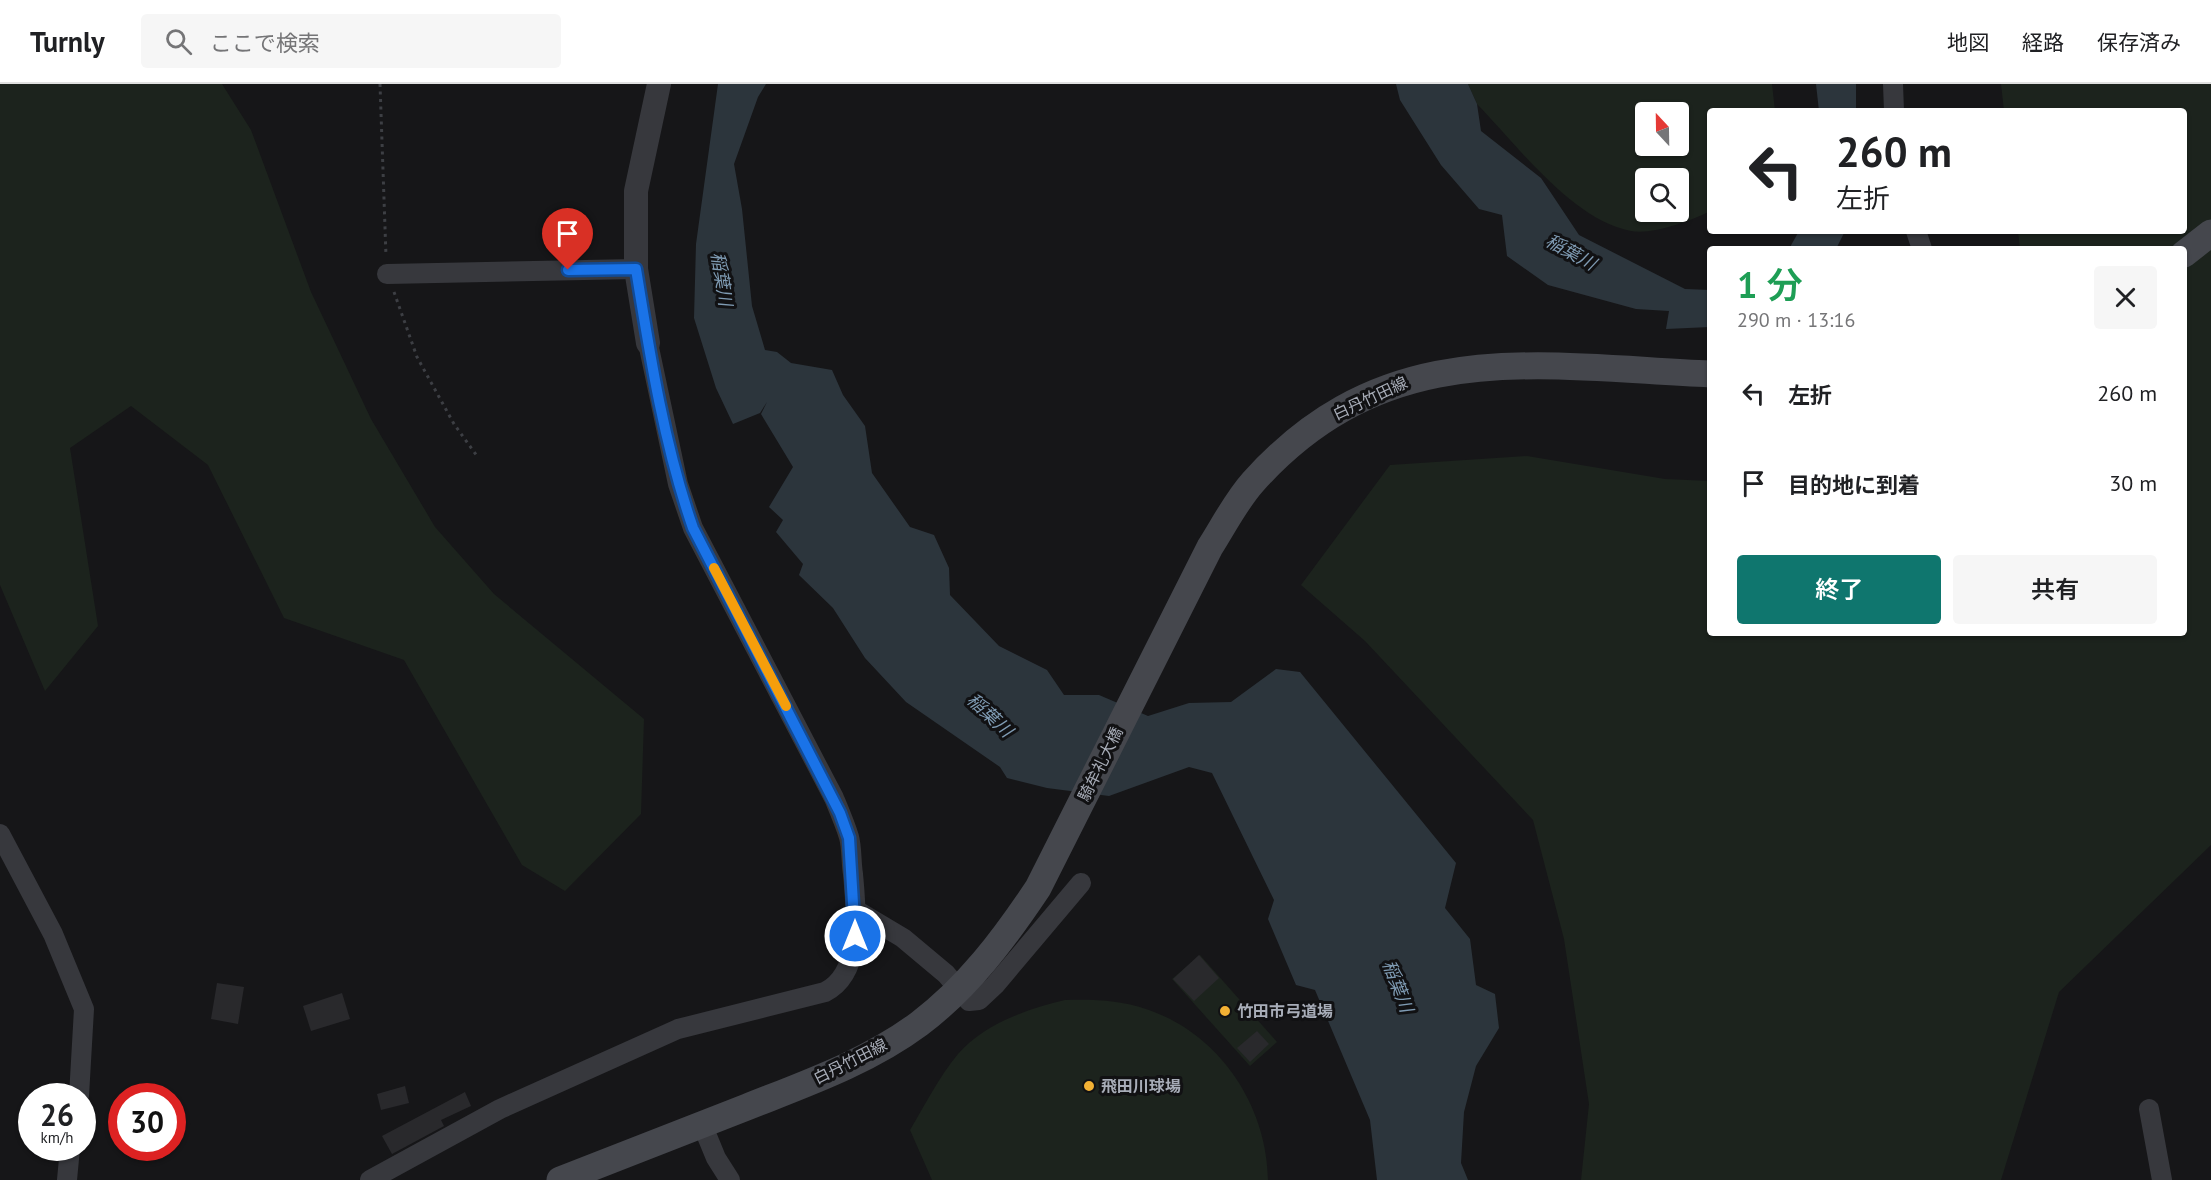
<!DOCTYPE html>
<html lang="ja">
<meta charset="utf-8">
<style>
:root{--surface:#fff;--page:#f6f6f6;--text:#202124;--muted:#757577;--line:#e0e0e0;--accent:#0f766e}
body{margin:0;font-family:"PT Sans","Noto Sans JP",sans-serif;background:var(--page);color:var(--text);height:100vh;display:flex;flex-direction:column;font-size:22px;white-space:nowrap}
*{box-sizing:border-box;margin:0}
p{font-size:20px;color:var(--muted)}
.icon{flex:none;width:33px;height:33px;fill:none;stroke:currentColor;stroke-width:2;stroke-linecap:round;stroke-linejoin:round}
.map{position:relative;flex:1;overflow:hidden}
.side{position:absolute;left:1707px;top:162px;width:480px;height:390px;display:flex;flex-direction:column;background:var(--surface);border-radius:6px;box-shadow:0 2px 4px #0004}
.side>*{flex:none}
.top-card{position:absolute;left:1707px;top:24px;width:480px;height:126px;border-radius:6px;box-shadow:0 2px 4px #0004;background:#fff;color:var(--text);overflow:hidden}
.needle{width:39px;rotate:338deg}
.fabs{position:absolute;left:1635px;top:18px;display:grid;gap:12px}
.fabs a{display:grid;place-items:center;width:54px;height:54px;border-radius:6px;background:var(--surface);box-shadow:0 2px 4px #0004;font-size:30px}
.speed{position:absolute;left:18px;top:999px;display:flex;gap:12px;font-size:30px;font-weight:700;text-align:center}
.speed>*{display:grid;place-content:center;width:78px;height:78px;border-radius:50%;background:var(--surface);box-shadow:0 2px 4px #0004;line-height:1}
.speed small{font-size:15px;font-weight:400}
.speed .limit{border:9px solid #d22;background:#fff;color:#111}
.pin{position:absolute;display:grid;place-items:center;width:51px;height:51px;color:#fff;margin:-62px -26px;border-radius:50% 50% 50% 0;rotate:-45deg;box-shadow:0 0 6px #0007}
.pin .icon{rotate:45deg}
.me{position:absolute;width:66px;margin:-33px;rotate:0deg;stroke-linejoin:round;filter:drop-shadow(0 0 4px #0008)}
.turn{display:flex;align-items:center;gap:21px;height:126px;padding:0 30px;font-size:27px}
.turn .icon{width:78px;height:78px;stroke-width:2.5}
.turn b{display:block;font-size:42px;line-height:51px}
.round{display:grid;place-items:center;flex:none;width:63px;height:63px;border-radius:6px;background:var(--page)}
.overview{display:flex;align-items:center;justify-content:space-between;height:102px;padding:0 30px}
h1{font-size:36px;font-weight:600;line-height:45px;color:#1e9e55}
.button{display:flex;gap:12px;margin-top:auto;padding:12px 30px}
.button a{flex:1;height:69px;border-radius:6px;background:var(--accent);color:#fff;font-size:24px;font-weight:600;line-height:69px;text-align:center}
.button a+a{background:var(--page);color:var(--text)}
ul{padding:0;list-style:none}
li{display:flex;align-items:center;gap:18px;height:90px;padding:0 30px}
li div{flex:1}
li b{display:block;font-size:22px}
li em{font-style:normal}
header{display:flex;align-items:center;gap:36px;box-sizing:border-box;height:84px;padding:0 30px;background:var(--surface);border-bottom:2px solid var(--line)}
header strong{font-size:28px}
nav{display:flex;gap:33px;margin-inline-start:auto;font-size:21px}
.search{width:420px;height:54px;background:var(--page);display:flex;align-items:center;gap:15px;box-sizing:border-box;padding:0 21px;border-radius:6px;color:var(--muted);font-size:22px}
.map>svg:first-child{display:block}
.green{fill:#1c231d;fill-rule:evenodd}
.water{fill:#2c353c}
.building{fill:#29292c}
.lines{fill:none;stroke-linecap:round;stroke-linejoin:round}
.path{stroke:#3d3f44;stroke-width:3;stroke-dasharray:3 4.5;stroke-linecap:butt}
.minor{stroke:#37383d;stroke-width:20}
.tertiary{stroke:#37383d;stroke-width:24}
.secondary{stroke:#45474d;stroke-width:27}
.route-casing{stroke:#114b97;stroke-width:15}
.route{stroke:#1a73e8;stroke-width:10}
.slow{stroke:#f59e0b;stroke-width:10}
.poi-dot{fill:#f2b134;stroke:#111113;stroke-width:2}
.labels{text-anchor:middle;dominant-baseline:central;stroke-width:6;stroke-linejoin:round;paint-order:stroke}
.street-label{font-size:16px;fill:#a8adb8;stroke:#111113}
.poi-label{font-size:16px;font-weight:bold;fill:#a8adb8;stroke:#111113;text-anchor:start}
.water-label{font-size:18px;font-style:italic;fill:#7f9bb3;stroke:#111113}
</style>
<header>
<strong>Turnly</strong>
<div class="search"><svg class="icon" aria-label="search" viewBox="0 0 24 24"><circle cx="10" cy="10" r="6"/><path d="M15 15l6 6"/></svg>ここで検索</div>
<nav><a>地図</a><a>経路</a><a>保存済み</a></nav>
</header>
<div class="map">
<svg width="2211" height="1096" viewBox="0 0 2211 1096">
<rect width="100%" height="100%" fill="#161618"/>
<!-- green -->
<g class="green">
<polygon points="0,0 222,0 251,46 311,208 371,335 435,443 494,510 644,635 641,730 565,807 522,781 404,576 284,534 208,381 131,322 70,364 98,542 45,607 0,501"/>
<path d="M1468 0H1772L1775 27H1710V127C1691 137 1652 151 1631 147 1572 136 1517 61 1477 20ZM1646 28H1678V62H1646ZM1646 94H1678V128H1646Z"/>
<polygon points="2001,0 2211,0 2211,761 2059,908 2001,1096 1581,1096 1589,1020 1564,855 1533,736 1365,557 1301,501 1390,381 1527,372 1665,395 1710,397 1710,549 2184,549 2184,165 2020,165 2018,147 2184,147 2184,27 2004,27"/>
<polygon points="1200,871 1277,958 1250,982 1172,895"/>
<path d="M1065 916C1093 915 1120 916 1146 925 1219 949 1267 1021 1268 1096H932L910 1046C925 1021 939 993 958 970 984 940 1027 925 1065 916Z"/>
</g>
<!-- water -->
<g class="water">
<polygon points="718,0 766,0 758,13 734,80 742,125 752,222 765,266 777,268 791,279 832,286 843,311 865,342 872,389 910,443 934,451 949,484 950,511 999,562 1047,586 1064,611 1099,611 1148,632 1189,619 1231,618 1276,585 1300,588 1456,779 1445,824 1470,855 1476,901 1495,910 1499,944 1476,982 1464,1028 1461,1079 1468,1096 1377,1096 1370,1036 1315,906 1296,901 1268,835 1274,816 1212,689 1189,683 1109,712 1047,704 1007,694 1000,683 906,618 865,574 833,524 799,491 803,480 776,448 783,436 769,423 793,383 761,330 767,318 760,329 733,340 716,304 694,234 696,160"/>
<polygon points="1396,0 1468,0 1477,20 1481,47 1541,94 1579,151 1685,205 1710,206 1710,243 1666,245 1669,227 1636,225 1548,201 1507,172 1502,131 1479,125 1441,81 1400,16"/>
<polygon points="1816,0 1856,0 1856,27 1819,27"/>
<polygon points="1799,147 1845,147 1836,165 1789,165"/>
</g>
<!-- building -->
<g class="building">
<polygon points="1199,871 1219,894 1194,917 1173,895"/>
<polygon points="217,899 244,903 238,940 211,935"/>
<polygon points="342,909 350,935 311,947 303,922"/>
<polygon points="1257,947 1269,960 1250,978 1237,964"/>
<polygon points="405,1002 409,1019 381,1026 377,1010"/>
<polygon points="465,1008 471,1022 441,1036 444,1042 392,1070 382,1052"/>
</g>
<g class="lines">
<!-- path -->
<g class="path">
<polyline points="380,0 386,172"/>
<polyline points="394,208 417,273 454,340 477,372"/>
</g>
<!-- minor -->
<g class="minor">
<polyline points="1893,0 1894,27"/>
<polyline points="1916,147 1922,165"/>
<polyline points="387,190 636,185"/>
<polyline points="0,750 53,850 84,925 79,1012"/>
<polyline points="856,826 903,854 946,890 969,917 979,916 995,901 1081,799"/>
<polyline points="2149,1025 2162,1096"/>
<polyline points="702,1040 716,1074 730,1096"/>
<polyline points="67,1096 70,1064"/>
<path d="M370 1096 500 1025 678 945 825 908C864 888 856 825 853 790 851 778 852 764 849 753 845 740 839 726 834 714L693 444 678 400 648 259"/>
</g>
<!-- tertiary -->
<polyline class="tertiary" points="648,259 636,185 636,107 659,0"/>
<!-- secondary -->
<g class="secondary">
<polyline points="2184,170 2211,149"/>
<path d="M560 1096C622 1072 684 1047 747 1023 805 1000 868 978 919 940 968 903 1004 855 1038 804L1210 463C1224 441 1236 417 1253 398 1385 251 1534 282 1710 290"/>
</g>
</g>
<g class="lines">
<defs>
<path id="route" d="M568 186 636 185C650 272 664 361 693 444L840 729 849 754 855 852"/>
</defs>
<!-- route casing -->
<use href="#route" class="route-casing"/>
<!-- route -->
<use href="#route" class="route"/>
<!-- slow -->
<polyline class="slow" points="714,484 786,622"/>
</g>
<!-- markers -->
<g class="poi-dot">
<circle cx="1225" cy="927" r="6"/>
<circle cx="1089" cy="1002" r="6"/>
</g>
<g class="labels">
<!-- street labels -->
<g class="street-label">
<text transform="translate(1370 314) rotate(-25)">白丹竹田線</text>
<text transform="translate(1100 680) rotate(-64)">騎牟礼大橋</text>
<text transform="translate(850 977) rotate(-27)">白丹竹田線</text>
</g>
<!-- poi labels -->
<g class="poi-label">
<text x="1237" y="927">竹田市弓道場</text>
<text x="1101" y="1002">飛田川球場</text>
</g>
<!-- water labels -->
<g class="water-label">
<text transform="translate(1571 168) rotate(29)">稲葉川</text>
<text transform="translate(722 195) rotate(81)">稲葉川</text>
<text transform="translate(990 631) rotate(43)">稲葉川</text>
<text transform="translate(1398 902) rotate(69)">稲葉川</text>
</g>
</g>
</svg>
<div class="fabs">
<a><svg class="needle" viewBox="-14 -14 28 28"><path d="M0-13l5 13h-10z" fill="#e53935"/><path d="M0 13l5-13h-10z" fill="#757577"/></svg></a>
<a><svg class="icon" aria-label="search" viewBox="0 0 24 24"><circle cx="10" cy="10" r="6"/><path d="M15 15l6 6"/></svg></a>
</div>
<div class="speed"><div>26<small>km/h</small></div><div class="limit">30</div></div>
<div class="pin" style="left:568px;top:186px;background:#d93025"><svg class="icon" aria-label="arrive" viewBox="0 0 24 24"><path d="M6 21V4h12l-3 4 3 4H6"/></svg></div>
<svg class="me" style="left:855px;top:852px" viewBox="-20 -20 40 40"><circle r="17" fill="#1a73e8" stroke="#fff" stroke-width="3"/><path d="M0-11L8 9 0 5-8 9z" fill="#fff"/></svg>
<div class="top-card">
<div class="turn"><svg class="icon" aria-label="left" viewBox="0 0 24 24"><path d="M17 20v-9H6M10 6l-5 5 5 5"/></svg><div><b>260 m</b>左折</div></div>
</div>
<section class="side">
<div class="overview"><div><h1>1 分</h1><p>290 m · 13:16</p></div><a class="round"><svg class="icon" aria-label="close" viewBox="0 0 24 24"><path d="M6 6l12 12M18 6L6 18"/></svg></a></div>
<ul>
<li><svg class="icon" aria-label="left" viewBox="0 0 24 24"><path d="M17 20v-9H6M10 6l-5 5 5 5"/></svg><div><b>左折</b></div><em>260 m</em></li>
<li><svg class="icon" aria-label="arrive" viewBox="0 0 24 24"><path d="M6 21V4h12l-3 4 3 4H6"/></svg><div><b>目的地に到着</b></div><em>30 m</em></li>
</ul>
<div class="button"><a>終了</a><a>共有</a></div>
</section>
</div>
